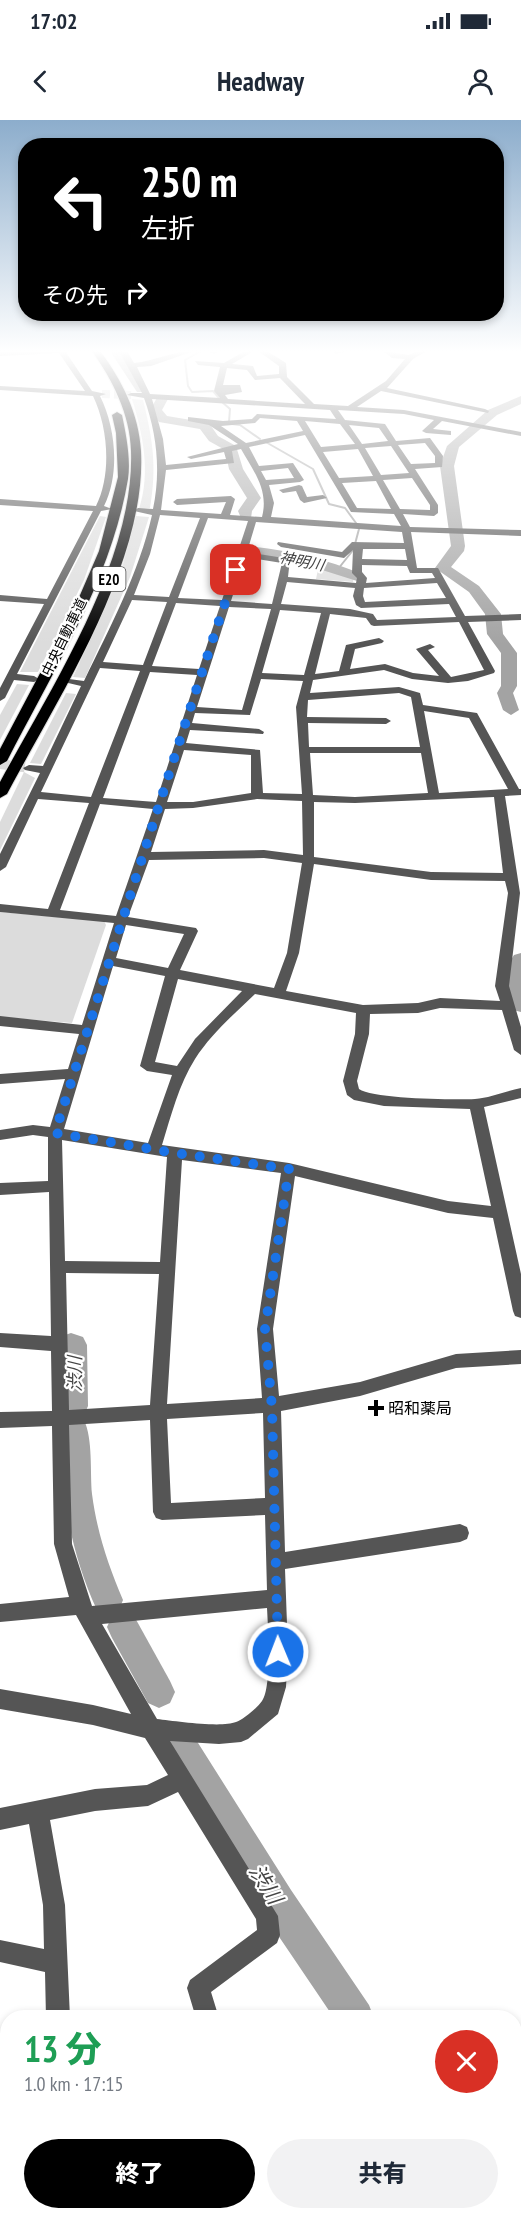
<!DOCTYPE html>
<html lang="ja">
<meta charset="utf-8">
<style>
:root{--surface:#fff;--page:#f2f2f3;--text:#1f2937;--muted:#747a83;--accent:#000}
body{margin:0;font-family:"PT Sans Narrow","Noto Sans JP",sans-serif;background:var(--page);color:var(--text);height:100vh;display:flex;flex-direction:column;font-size:22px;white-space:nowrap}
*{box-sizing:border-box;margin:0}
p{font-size:20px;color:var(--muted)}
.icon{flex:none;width:33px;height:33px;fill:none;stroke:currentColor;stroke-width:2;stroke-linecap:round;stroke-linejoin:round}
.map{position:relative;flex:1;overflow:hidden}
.details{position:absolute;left:0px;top:1890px;width:522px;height:210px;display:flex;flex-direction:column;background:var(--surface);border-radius:24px 24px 0 0;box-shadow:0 3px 9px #0003}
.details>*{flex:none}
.banner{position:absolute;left:18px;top:18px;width:486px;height:183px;border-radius:24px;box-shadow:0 3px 9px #0003;background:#000;color:#fff;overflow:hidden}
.pin{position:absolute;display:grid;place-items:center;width:51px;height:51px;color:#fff;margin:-26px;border-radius:12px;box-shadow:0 3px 9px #0006}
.me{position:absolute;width:66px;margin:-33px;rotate:359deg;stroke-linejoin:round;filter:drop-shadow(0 0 4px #0008)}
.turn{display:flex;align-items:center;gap:21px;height:126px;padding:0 24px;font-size:27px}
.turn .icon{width:78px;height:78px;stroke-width:2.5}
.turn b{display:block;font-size:42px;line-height:51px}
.then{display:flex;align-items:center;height:57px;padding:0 24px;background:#0003;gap:12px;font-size:22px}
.round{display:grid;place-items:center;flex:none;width:63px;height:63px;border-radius:32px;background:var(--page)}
.head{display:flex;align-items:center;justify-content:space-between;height:102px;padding:0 24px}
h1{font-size:36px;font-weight:800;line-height:45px;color:#1e9e55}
.action{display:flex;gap:12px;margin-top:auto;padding:12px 24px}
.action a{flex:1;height:69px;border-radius:36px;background:var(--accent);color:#fff;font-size:24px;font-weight:800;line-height:69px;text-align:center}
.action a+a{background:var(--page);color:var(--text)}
.status{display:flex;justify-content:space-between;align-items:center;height:42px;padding:0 30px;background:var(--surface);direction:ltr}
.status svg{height:16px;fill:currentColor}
header{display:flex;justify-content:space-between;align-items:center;height:78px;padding:0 24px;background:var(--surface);font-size:27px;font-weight:800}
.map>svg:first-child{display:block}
.green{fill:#dcdcdc}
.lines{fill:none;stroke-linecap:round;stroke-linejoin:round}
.stream{stroke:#a3a3a3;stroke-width:2}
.river{fill:#a3a3a3;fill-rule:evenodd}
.minor-tunnel-far1{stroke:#d9d9d9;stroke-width:8;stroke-dasharray:8 4;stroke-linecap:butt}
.minor-tunnel{stroke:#d9d9d9;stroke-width:10;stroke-dasharray:10 5;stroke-linecap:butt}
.highway-casing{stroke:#dbdbdb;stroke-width:2}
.minor{fill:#555;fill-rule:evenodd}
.highway{fill:#000;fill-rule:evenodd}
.route{stroke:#1a73e8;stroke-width:10;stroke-dasharray:0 18}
.poi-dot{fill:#000;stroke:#fff;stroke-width:2}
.labels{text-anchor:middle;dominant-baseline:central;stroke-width:4.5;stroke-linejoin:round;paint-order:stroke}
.far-street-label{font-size:14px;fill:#000;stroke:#fff}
.far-water-label{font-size:15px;font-style:italic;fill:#444;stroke:#fff}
.shield{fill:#fff;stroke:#4c4c4c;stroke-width:1.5}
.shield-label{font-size:15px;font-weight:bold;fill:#000}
.poi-label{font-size:16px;fill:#000;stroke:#fff;text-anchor:start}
.water-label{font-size:18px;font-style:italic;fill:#444;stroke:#fff}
.near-water-label{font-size:21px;font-style:italic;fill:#444;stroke:#fff}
</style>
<div class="status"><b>17:02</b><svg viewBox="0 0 49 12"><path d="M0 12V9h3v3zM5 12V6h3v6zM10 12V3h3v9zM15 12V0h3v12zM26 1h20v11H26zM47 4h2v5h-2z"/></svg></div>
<header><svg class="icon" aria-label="back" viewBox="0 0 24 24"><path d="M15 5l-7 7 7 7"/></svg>Headway<svg class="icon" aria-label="person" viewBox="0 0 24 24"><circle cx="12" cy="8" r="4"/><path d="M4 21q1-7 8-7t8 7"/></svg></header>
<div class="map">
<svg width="521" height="2100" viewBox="0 0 521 2100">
<rect width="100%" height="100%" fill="#fff"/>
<!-- green -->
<g class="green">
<path d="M132 279 143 280C153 320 157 347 150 388L139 389C151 352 143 315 132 279Z"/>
<polygon points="100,396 106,397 84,460 38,552 20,552"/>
<polygon points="136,396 149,397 130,457 85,558 73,557 120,455"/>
<polygon points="319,445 354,457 353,462 316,459"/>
<polygon points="17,564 29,565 0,620 0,595"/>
<polygon points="66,573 76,574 41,644 30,643"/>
<polygon points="24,652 35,658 0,730 0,702"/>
<polygon points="0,792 104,801 106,805 72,903 0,897"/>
<polygon points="0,1935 8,1940 7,2072 0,2078"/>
</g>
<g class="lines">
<!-- stream -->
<g class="stream">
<polyline points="201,231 185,240 188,266 192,272 213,271 219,278"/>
<polyline points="222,282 230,289 229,302"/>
<polyline points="232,304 240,305 260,319"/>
<polyline points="264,321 313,349 329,384 345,388 356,403"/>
<polyline points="355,424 359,409"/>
<polyline points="338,449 354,429"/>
</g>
<!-- river -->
<g class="river">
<polygon points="110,231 122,231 147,269 145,272 137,272"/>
<polygon points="162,275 168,279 162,290 167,296 209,303 218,316 236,326 243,349 261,378 252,391 251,398 241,398 238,391 247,378 229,349 225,330 209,321 200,309 159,302 150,290 158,276"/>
<polygon points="521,276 521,284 497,295 459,327 454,346 465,426 464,431 451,447 479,466 501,494 503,514 517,533 517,566 513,573 519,590 511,595 503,590 497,573 501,566 501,533 487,514 485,494 469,472 435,448 451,426 440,346 447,326 488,290"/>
<path d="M246 426C286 430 325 439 362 454L364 457 357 461 300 443 241 433 239 430 241 427Z"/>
<path d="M521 833V892L513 890C503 874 503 852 514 835Z"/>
<path d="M71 1213 83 1217 87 1225 88 1286 84 1295 76 1297 84 1300C93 1319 90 1352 92 1374 97 1412 108 1445 123 1480L119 1490 108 1495 97 1490C70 1432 61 1373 60 1309L64 1300 72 1297 64 1295 60 1286 61 1230 58 1224 62 1216Z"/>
<polygon points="123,1492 134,1496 170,1561 175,1572 170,1583 159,1588 148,1583 112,1518 107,1507 112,1496"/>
<polygon points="181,1611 193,1615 291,1770 369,1885 374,1898 334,1898 265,1796 169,1639 165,1627 169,1615"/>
<polygon points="514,2072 521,2075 521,2100 497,2100 494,2092 514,2092"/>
</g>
<!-- minor-tunnel-far1 -->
<polyline class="minor-tunnel-far1" points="102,274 131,275"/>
<!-- minor-tunnel -->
<polyline class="minor-tunnel" points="0,644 29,648"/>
<defs>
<g id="highway">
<path d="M92 231H100C122 260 139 294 141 331 147 442 58 578 7 674L0 678V662C51 568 135 440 131 331 130 294 113 261 92 231Z"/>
<path d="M117 292 122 295C126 314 131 339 128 359 111 460 53 551 7 641L0 645V629L74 489 99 431 118 357 116 313 112 295Z"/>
</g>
</defs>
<!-- highway casing -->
<use href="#highway" class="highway-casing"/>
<!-- minor -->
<g class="minor">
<path d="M65 231 92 271 106 274 100 276C116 308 120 354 104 386L112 389 101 391 17 554 34 556 39 559 34 562 14 560 5 578 0 581V568L44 484 0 481V475L47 479 93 391 0 385V379L96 386C112 354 108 307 93 276L0 270V266L85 271 59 233 0 236V232Z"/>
<path d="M119 231H127L134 243C155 241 173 231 194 231L151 246 137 247 150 274 220 278 214 271 220 247 198 245 195 241 224 243 245 231H254L232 244 253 246 257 256 279 254V246L258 231H267L286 243 287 257 314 284 348 286 386 261 405 239 392 238 383 231 409 235 417 231H427L413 239 387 268 485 289 489 291 488 293 381 271 357 287 404 290 521 312V316L442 301 433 309 451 311V315L426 313 422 311 434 300 404 294 338 290 345 300 385 304 396 321 430 318 443 336 442 347 415 349 438 385V393L434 396 403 394 410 407 521 410V416L411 412 417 448H438L465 496 521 494V500L468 502 495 551 494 553 468 561 448 563 412 559 384 550 313 560 310 573 399 567 420 573 423 585 477 593 519 669H521V675L505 676 520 773 509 866 521 907V935L514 930 502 890 440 888 418 893 370 894 369 914 357 961 359 969C373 979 454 980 475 979 490 978 506 971 521 968V978L484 987 521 1154V1198L515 1196 513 1191 493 1098 448 1093 295 1056 273 1209 279 1276 360 1262 456 1234 521 1230V1244L456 1248 360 1276 281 1291 285 1432 460 1404 467 1407 469 1413 467 1419 460 1422 285 1449 288 1532 286 1567 278 1594 248 1619 241 1622 219 1624 170 1621 278 1796 280 1815 277 1823 211 1872 219 1898H196L187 1868 190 1860 257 1810 256 1799 178 1672 148 1686 95 1691 50 1700 65 1785 70 1898H46L45 1852 0 1842V1820L44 1829 43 1785 29 1704 0 1710V1688L95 1669 147 1665 168 1655 145 1618 93 1605 0 1589V1569L93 1585 131 1594 76 1495 0 1502V1484L69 1477 54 1424 52 1306 0 1308V1292L52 1291 51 1231 0 1227V1213L51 1216 49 1072 0 1075V1063L48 1061V1017L33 1015 0 1020V1010L33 1005 50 1007 65 959 0 964V954L68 949 79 914 0 906V896L82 905 114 803 0 792V784L48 789 89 683 38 679 6 747 0 751V734L40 653 25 650 23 648 29 645 43 646 81 566 64 562 69 559 84 561C110 507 139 453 152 395L134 391 138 388 153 389C161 351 157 314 144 278L127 275 131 273H142ZM227 248 247 250 255 260 280 258 305 284 228 279 225 275 242 272 240 265H223ZM152 279 330 290 336 299 257 294 252 299 223 301 188 297V301L209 305 238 324 187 337 191 339 224 332 226 339 166 345 163 319ZM260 298 297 301 303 311 246 323 221 306 255 303ZM305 301 340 304 355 324 321 327ZM349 305 379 308 388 321 362 324ZM305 315 351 392 394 394 401 406 271 397 274 383 269 365 300 362 304 360 293 343 259 346 249 327ZM425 323 435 336V343L411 344 398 325ZM391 326 409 353 381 355 365 328ZM241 329C254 352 269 370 262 397L230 395 235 379 231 376 177 379 173 382 177 385 226 382 221 394 161 390 166 350 234 343 232 331ZM358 329 373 356 339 358 323 332ZM288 348 294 358 266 360 261 351ZM412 358 430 385V390L400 389 383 360ZM376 361 391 389 357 388 342 363ZM160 395 200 398 169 477 134 475 150 434ZM208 398 248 401 222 480 178 478ZM256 402 402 412 404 423 352 422 342 432 278 422 277 424 281 427 344 438 353 430 352 453 357 458 356 463 288 457 290 439 247 432ZM363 429H405L407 440 362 439ZM245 437 282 443 272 484 231 481ZM362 445 407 446 410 453H432L435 458 366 463 367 458 362 452ZM287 462 355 468 353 476 356 485 361 488 449 484 456 497 377 500 373 494 350 489 281 484ZM437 463 446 478 365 482 363 476 364 468ZM132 480 167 482 143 545 103 542ZM176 483 220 486 199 549 152 546ZM229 487 271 489 242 590 197 587ZM280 490 321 493 304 555 262 553ZM330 494 366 498 371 505 374 506 459 502 484 550 451 557 428 530 435 527 430 524 416 529 439 556 413 553 385 544 350 549 355 529 382 523 384 521 379 518 346 525 339 551 315 554ZM100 548 140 551 91 677 41 672ZM150 552 197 555 156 682 103 678ZM261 559 303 561 296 587 302 674 263 673 260 630 186 623 190 610 263 614 264 612 259 609 192 603 195 593 250 595ZM399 573 411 577 420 627H309L308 603 386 604 391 601 386 598 307 597 308 580ZM424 591 469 598 508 669 439 673ZM184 630 251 635V673L193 682H167ZM310 633H421L428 673 355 677 313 675ZM494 677 503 753 431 752 314 737V682L355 683ZM257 679 302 681 303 735 264 730 151 732 165 689 193 688ZM100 684 153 689 116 796 60 790ZM264 738 302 743 287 833 274 868 180 850 198 811 196 808 128 797 149 740ZM314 744 431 760 505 761 508 773 495 866 500 881 440 878 418 883 363 885 286 871 299 833ZM126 805 184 814 168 848 116 838ZM113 846 165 856 140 946 147 951 172 955 148 1023 64 1009ZM178 859 242 871 195 919 177 946 155 942ZM255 874 356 893 355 914 343 961 347 975 354 980 384 986 470 989 491 1086 448 1081 289 1043 162 1025C171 996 179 964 195 939 211 914 234 894 255 874ZM62 1020 167 1037 160 1142 65 1141ZM182 1040 281 1053 257 1209 262 1278 167 1284ZM66 1153 159 1154 150 1285 69 1290ZM263 1293 265 1378 171 1383 167 1299ZM150 1300 153 1392 156 1398 162 1400 265 1395 267 1470 92 1486 72 1424 69 1305ZM267 1488C268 1507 272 1567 262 1581 258 1587 243 1600 236 1602 221 1608 175 1601 157 1599L102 1504Z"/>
<polygon points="208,231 217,231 218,232 214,234"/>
<polygon points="333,231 347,231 336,234"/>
<polygon points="299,365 302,366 307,377 323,375 327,378 304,383 300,380 296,371 283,373 279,370"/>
<polygon points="0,1914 8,1917 8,1941 0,1938"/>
<polygon points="8,2071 8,2092 16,2092 9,2099 0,2100 0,2074"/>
<polygon points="159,2092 185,2092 189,2100 162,2100"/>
<polygon points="339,2092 367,2092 371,2100 342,2100"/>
</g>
<!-- highway -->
<use href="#highway" class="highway"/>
</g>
<!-- sky -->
<linearGradient id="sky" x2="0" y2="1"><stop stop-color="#8cadcc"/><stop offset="0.44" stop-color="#fff"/><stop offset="1" stop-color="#fff" stop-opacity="0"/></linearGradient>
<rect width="521" height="525" fill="url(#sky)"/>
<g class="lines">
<!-- route -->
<path class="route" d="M236 450C173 637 115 825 55 1013L175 1033 289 1049 265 1209 272 1288 278 1532"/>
</g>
<!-- markers -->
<path class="poi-dot" d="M373 1279h6v6h6v6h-6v6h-6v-6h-6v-6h6z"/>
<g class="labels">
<!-- far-street labels -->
<g class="far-street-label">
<text transform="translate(64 517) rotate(-64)">中央自動車道</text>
</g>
<!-- far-water labels -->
<g class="far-water-label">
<text transform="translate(302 441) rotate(11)">神明川</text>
</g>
<!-- shield labels -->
<rect class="shield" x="92.5" y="447" width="33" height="24" rx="4.5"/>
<g class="shield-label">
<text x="109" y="459">E20</text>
</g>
<!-- poi labels -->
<g class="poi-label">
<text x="388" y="1288">昭和薬局</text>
</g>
<!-- water labels -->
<g class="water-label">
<text transform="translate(74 1254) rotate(-90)">渋川</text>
</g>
<!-- near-water labels -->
<g class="near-water-label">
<text transform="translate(266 1764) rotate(58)">渋川</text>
</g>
</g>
</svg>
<div class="pin" style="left:236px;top:450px;background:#d93025"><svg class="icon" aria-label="arrive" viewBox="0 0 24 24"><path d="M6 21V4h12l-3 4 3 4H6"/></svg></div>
<svg class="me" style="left:278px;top:1532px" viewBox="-20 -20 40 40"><circle r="17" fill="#1a73e8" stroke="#fff" stroke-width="3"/><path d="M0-11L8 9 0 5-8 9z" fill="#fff"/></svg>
<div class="banner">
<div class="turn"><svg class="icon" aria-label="left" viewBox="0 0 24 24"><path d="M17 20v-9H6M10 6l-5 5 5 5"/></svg><div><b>250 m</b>左折</div></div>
<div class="then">その先<svg class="icon" aria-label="right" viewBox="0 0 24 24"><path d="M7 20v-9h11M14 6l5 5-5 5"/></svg></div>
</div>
<section class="details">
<div class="head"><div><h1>13 分</h1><p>1.0 km · 17:15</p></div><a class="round" style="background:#d93025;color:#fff"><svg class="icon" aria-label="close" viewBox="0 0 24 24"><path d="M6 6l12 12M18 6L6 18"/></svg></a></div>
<div class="action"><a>終了</a><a>共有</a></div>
</section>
</div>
